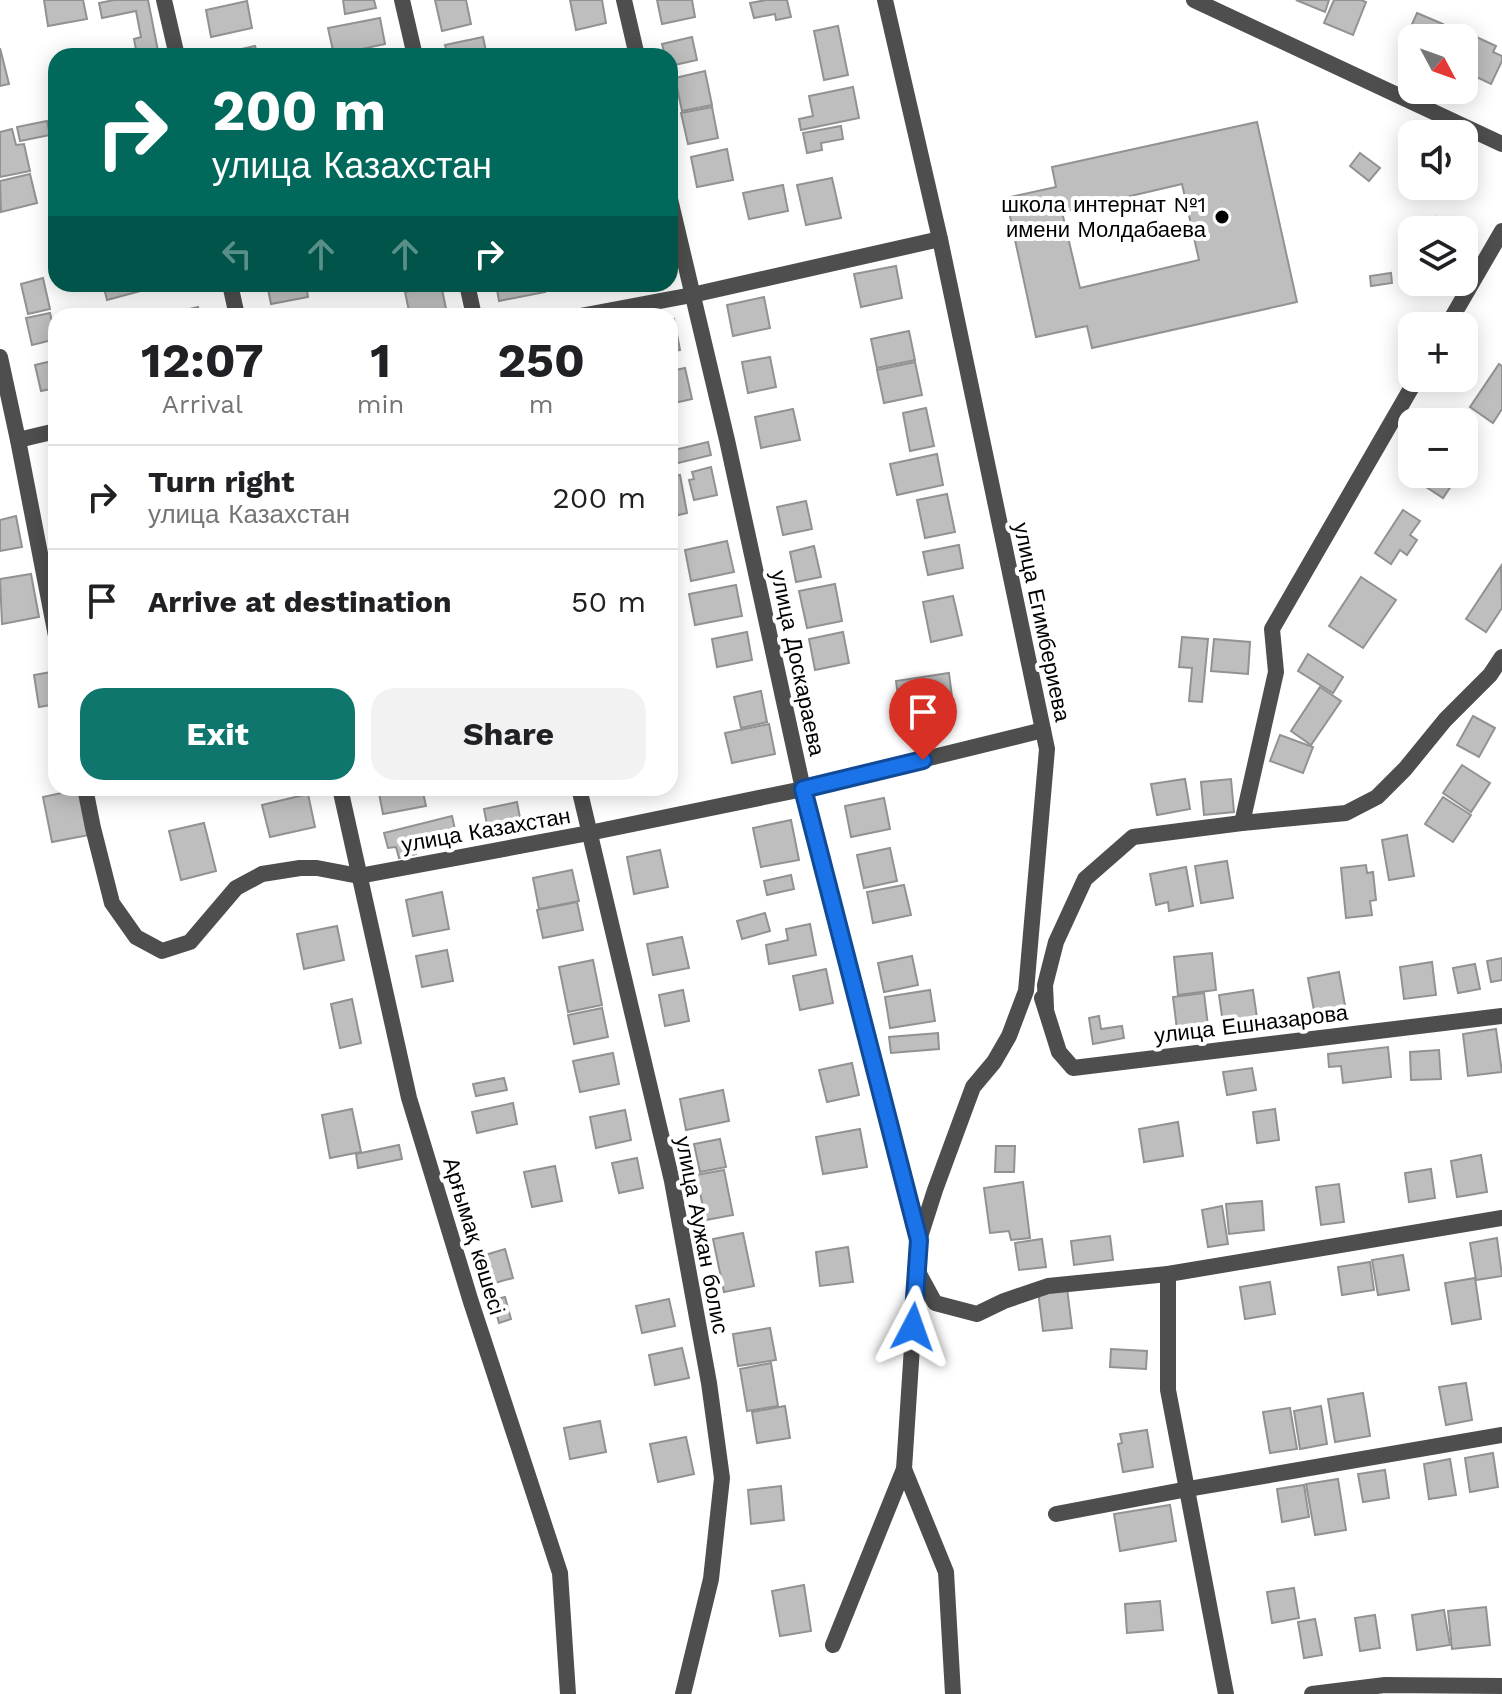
<!DOCTYPE html>
<meta charset="utf-8">
<style>
:root{--surface:#fff;--page:#f2f2f2;--text:#202124;--muted:#757577;--line:#e0e0e0;--accent:#0f766e}
body{margin:0;font-family:"Work Sans",sans-serif;background:var(--page);color:var(--text);height:100vh;display:flex;flex-direction:column;font-size:30px;white-space:nowrap}
*{box-sizing:border-box;margin:0}
p{font-size:26px;color:var(--muted)}
.icon{flex:none;width:44px;height:44px;fill:none;stroke:currentColor;stroke-width:2;stroke-linecap:round;stroke-linejoin:round}
.map{position:relative;flex:1;overflow:hidden}
.panel{position:absolute;left:48px;top:308px;width:630px;height:488px;display:flex;flex-direction:column;background:var(--surface);border-radius:24px;box-shadow:0 4px 20px #0003}
.panel>*{flex:none}
.hud{position:absolute;left:48px;top:48px;width:630px;height:244px;border-radius:24px;box-shadow:0 4px 20px #0003;background:#00695c;color:#fff;overflow:hidden}
.needle{width:52px;rotate:131deg}
.tools{position:absolute;left:1398px;top:24px;display:grid;gap:16px}
.tools a{display:grid;place-items:center;width:80px;height:80px;border-radius:16px;background:var(--surface);box-shadow:0 4px 20px #0003;font-size:40px}
.pin{position:absolute;display:grid;place-items:center;width:68px;height:68px;color:#fff;margin:-82px -34px;border-radius:50% 50% 50% 0;rotate:-45deg;box-shadow:0 0 8px #0007}
.pin .icon{rotate:45deg}
.me{position:absolute;width:88px;margin:-44px;rotate:4deg;stroke-linejoin:round;filter:drop-shadow(0 0 6px #0008)}
.turn{display:flex;align-items:center;gap:28px;height:168px;padding:0 32px;font-size:36px}
.turn .icon{width:104px;height:104px;stroke-width:2.5}
.turn b{display:block;font-size:56px;line-height:68px}
.lanes{display:flex;align-items:center;height:76px;padding:0 32px;background:#0003;justify-content:center;gap:40px;direction:ltr}
.lanes .off{opacity:.35}
.eta{display:flex;justify-content:space-evenly;align-items:center;height:136px;text-align:center}
.eta b{font-size:48px;font-weight:700;line-height:56px}
.button{display:flex;gap:16px;margin-top:auto;padding:16px 32px}
.button a{flex:1;height:92px;border-radius:24px;background:var(--accent);color:#fff;font-size:32px;font-weight:700;line-height:92px;text-align:center}
.button a+a{background:var(--page);color:var(--text)}
ul{padding:0;list-style:none}
li{display:flex;align-items:center;gap:24px;height:104px;padding:0 32px;border-top:2px solid var(--line)}
li div{flex:1}
li b{display:block;font-size:30px}
li em{font-style:normal}
.map>svg:first-child{display:block}
.building{fill:#bebebe;stroke:#929292;stroke-width:2;fill-rule:evenodd}
.lines{fill:none;stroke-linecap:round;stroke-linejoin:round}
.street{stroke:#4e4e4e;stroke-width:16}
.route-casing{stroke:#114b97;stroke-width:20}
.route{stroke:#1a73e8;stroke-width:14}
.poi-dot{fill:#000;stroke:#fff;stroke-width:3}
.labels{text-anchor:middle;dominant-baseline:central;stroke-width:8;stroke-linejoin:round;paint-order:stroke}
.poi-label{font-size:22px;fill:#000;stroke:#fff;text-anchor:end}
.street-label{font-size:22px;fill:#000;stroke:#fff}
</style>
<div class="map">
<svg width="1502" height="1694" viewBox="0 0 1502 1694">
<rect width="100%" height="100%" fill="#fff"/>
<!-- building -->
<g class="building">
<polygon points="44,0 83,0 87,19 48,26"/>
<polygon points="114,0 148,0 158,51 137,55 134,39 141,37 136,11 102,18 99,3"/>
<polygon points="343,0 374,0 376,8 345,14"/>
<polygon points="435,0 466,0 471,24 442,31"/>
<polygon points="570,0 602,0 606,23 576,30"/>
<polygon points="657,0 692,0 695,17 662,24"/>
<polygon points="766,0 787,0 791,17 776,20 775,14 754,18 750,3"/>
<polygon points="1296,0 1329,0 1325,12"/>
<polygon points="1334,0 1361,0 1366,2 1353,35 1324,23"/>
<polygon points="247,1 252,28 211,37 206,10"/>
<polygon points="1417,13 1443,24 1437,38 1412,38 1412,57 1400,51"/>
<polygon points="380,18 385,44 334,55 328,28"/>
<polygon points="838,26 848,75 824,80 814,31"/>
<polygon points="1472,35 1496,46 1493,52 1502,56 1502,61 1491,84 1464,71 1464,51"/>
<polygon points="483,37 487,56 448,56 445,45"/>
<polygon points="692,37 697,60 670,66 670,56 665,56 662,44"/>
<polygon points="255,46 258,56 215,56 215,55"/>
<polygon points="0,48 9,84 0,86"/>
<polygon points="705,71 712,105 682,111 675,78"/>
<polygon points="853,87 859,118 801,130 799,119 813,116 809,96"/>
<polygon points="712,107 718,138 688,144 681,113"/>
<polygon points="47,121 50,135 20,141 17,127"/>
<path d="M1257 122 1297 302 1092 348 1087 326 1036 337 1006 198 1056 187 1052 167ZM1182 184 1199 260 1080 288 1062 212Z"/>
<polygon points="841,126 843,139 821,143 822,150 807,153 803,133"/>
<polygon points="12,129 16,145 24,144 30,171 0,177 0,132"/>
<polygon points="727,149 733,180 697,187 691,157"/>
<polygon points="1360,153 1380,168 1369,181 1350,166"/>
<polygon points="30,174 37,203 1,212 0,181"/>
<polygon points="832,178 841,218 806,225 797,185"/>
<polygon points="783,185 788,211 749,219 743,193"/>
<polygon points="1436,217 1454,230 1427,230"/>
<polygon points="896,266 902,298 861,307 854,274"/>
<polygon points="1391,273 1392,283 1371,286 1370,276"/>
<polygon points="43,278 50,309 28,314 21,284"/>
<polygon points="103,284 142,284 144,290 107,300"/>
<polygon points="267,284 306,284 308,297 271,304"/>
<polygon points="441,284 447,314 437,316 410,316 405,292"/>
<polygon points="496,284 543,284 545,292 499,301"/>
<polygon points="764,297 770,328 733,336 727,305"/>
<polygon points="198,307 200,316 160,316"/>
<polygon points="50,313 56,339 32,345 26,318"/>
<polygon points="674,319 680,350 670,352 670,320"/>
<polygon points="909,331 915,360 877,368 871,339"/>
<polygon points="770,357 776,387 748,393 742,362"/>
<polygon points="56,360 56,388 41,391 35,365"/>
<polygon points="915,362 922,395 884,403 877,370"/>
<polygon points="1499,364 1502,366 1502,409 1493,423 1470,407"/>
<polygon points="685,368 692,399 670,404 670,371"/>
<polygon points="926,408 934,446 910,451 903,413"/>
<polygon points="793,409 800,440 761,448 755,417"/>
<polygon points="708,442 711,455 670,465 670,451"/>
<polygon points="937,454 943,485 897,495 890,464"/>
<polygon points="711,467 717,495 694,500 689,480 694,479 692,472"/>
<polygon points="673,469 674,476 680,475 687,513 670,517 670,470"/>
<polygon points="1426,474 1459,474 1443,498 1420,483"/>
<polygon points="947,494 955,532 925,538 917,500"/>
<polygon points="806,501 812,529 783,535 777,507"/>
<polygon points="1403,510 1420,521 1410,535 1417,540 1407,555 1400,550 1391,564 1375,553"/>
<polygon points="16,516 22,547 0,551 0,520"/>
<polygon points="727,541 734,572 691,581 685,550"/>
<polygon points="959,545 963,568 928,575 923,552"/>
<polygon points="814,546 821,577 796,582 790,552"/>
<polygon points="1501,566 1502,608 1486,632 1466,619"/>
<polygon points="31,574 39,617 2,624 0,579"/>
<polygon points="1361,577 1396,600 1363,648 1329,626"/>
<polygon points="835,584 842,621 807,628 799,591"/>
<polygon points="736,585 742,616 695,625 689,594"/>
<polygon points="953,596 962,635 931,642 923,602"/>
<polygon points="747,632 752,660 717,667 712,639"/>
<polygon points="843,632 849,663 815,670 809,639"/>
<polygon points="1182,637 1208,639 1202,702 1189,701 1192,668 1179,667"/>
<polygon points="1214,639 1250,642 1248,674 1211,671"/>
<polygon points="1308,654 1343,677 1333,693 1298,671"/>
<polygon points="51,672 56,704 39,707 34,675"/>
<polygon points="949,673 953,705 900,712 896,681"/>
<polygon points="1320,687 1341,701 1311,745 1291,731"/>
<polygon points="761,691 767,722 741,728 734,697"/>
<polygon points="1473,716 1495,728 1479,757 1457,745"/>
<polygon points="769,724 775,754 732,763 725,733"/>
<polygon points="1280,735 1313,747 1303,773 1270,761"/>
<polygon points="1462,765 1490,783 1471,812 1443,793"/>
<polygon points="1185,779 1190,809 1157,815 1151,784"/>
<polygon points="1231,779 1234,812 1204,815 1201,782"/>
<polygon points="378,788 422,788 426,806 383,814"/>
<polygon points="80,789 89,835 52,842 43,797"/>
<polygon points="308,794 315,827 270,837 262,805"/>
<polygon points="1443,797 1471,815 1453,842 1425,824"/>
<polygon points="884,798 890,829 851,837 845,806"/>
<polygon points="517,802 520,818 487,825 484,809"/>
<polygon points="452,816 456,834 413,844 416,854 399,858 396,847 388,848 384,833"/>
<polygon points="791,820 799,860 761,867 753,828"/>
<polygon points="204,823 216,871 181,880 169,831"/>
<polygon points="1407,835 1414,876 1389,880 1382,840"/>
<polygon points="890,848 897,881 864,888 857,855"/>
<polygon points="660,850 668,887 634,894 627,857"/>
<polygon points="1227,861 1233,898 1201,903 1195,866"/>
<polygon points="1366,865 1367,873 1373,872 1376,900 1370,901 1372,915 1346,918 1341,868"/>
<polygon points="1186,867 1193,906 1169,911 1168,902 1156,905 1150,874"/>
<polygon points="572,870 579,901 539,909 533,878"/>
<polygon points="791,875 794,889 767,895 764,881"/>
<polygon points="904,885 911,915 873,923 867,892"/>
<polygon points="442,892 449,929 413,936 406,900"/>
<polygon points="577,902 583,930 543,938 537,910"/>
<polygon points="765,913 770,931 742,939 737,921"/>
<polygon points="810,924 816,955 769,964 766,945 788,940 786,929"/>
<polygon points="337,926 344,960 304,969 297,934"/>
<polygon points="682,937 689,968 653,975 647,944"/>
<polygon points="447,950 453,981 422,987 416,956"/>
<polygon points="1212,953 1216,990 1178,995 1174,957"/>
<polygon points="912,956 918,985 884,992 878,963"/>
<polygon points="1502,958 1502,980 1491,982 1487,961"/>
<polygon points="593,960 602,1005 568,1012 559,967"/>
<polygon points="1432,962 1436,995 1404,999 1400,967"/>
<polygon points="1475,964 1480,989 1458,993 1453,968"/>
<polygon points="826,969 833,1003 800,1010 793,976"/>
<polygon points="1339,972 1346,1011 1315,1016 1308,978"/>
<polygon points="683,990 689,1021 665,1026 659,995"/>
<polygon points="930,990 935,1021 890,1028 885,997"/>
<polygon points="1253,990 1258,1025 1224,1031 1219,995"/>
<polygon points="1204,993 1209,1034 1178,1038 1173,997"/>
<polygon points="352,999 361,1043 340,1048 331,1004"/>
<polygon points="602,1008 608,1037 574,1044 568,1015"/>
<polygon points="1099,1016 1101,1029 1122,1026 1124,1038 1093,1044 1089,1018"/>
<polygon points="1496,1029 1502,1072 1468,1076 1463,1034"/>
<polygon points="938,1033 939,1049 891,1053 889,1037"/>
<polygon points="1388,1047 1391,1077 1343,1083 1341,1066 1329,1067 1328,1054"/>
<polygon points="1439,1050 1441,1079 1411,1080 1410,1052"/>
<polygon points="613,1053 619,1084 580,1092 573,1061"/>
<polygon points="852,1063 859,1095 827,1102 819,1070"/>
<polygon points="1252,1068 1256,1090 1227,1095 1223,1072"/>
<polygon points="504,1078 507,1090 476,1096 473,1084"/>
<polygon points="723,1090 729,1121 686,1130 680,1099"/>
<polygon points="513,1103 517,1124 477,1133 472,1112"/>
<polygon points="352,1109 361,1152 330,1158 322,1115"/>
<polygon points="1275,1109 1279,1140 1257,1143 1253,1112"/>
<polygon points="625,1110 631,1140 596,1148 590,1117"/>
<polygon points="1178,1122 1183,1156 1144,1162 1139,1129"/>
<polygon points="860,1129 867,1167 823,1174 816,1137"/>
<polygon points="720,1139 726,1167 700,1172 694,1144"/>
<polygon points="399,1145 402,1159 358,1168 356,1154"/>
<polygon points="996,1146 1015,1146 1014,1172 995,1172"/>
<polygon points="1481,1155 1487,1192 1457,1197 1451,1161"/>
<polygon points="637,1158 643,1188 619,1193 612,1163"/>
<polygon points="555,1166 562,1201 532,1207 524,1172"/>
<polygon points="1431,1169 1435,1198 1409,1202 1405,1173"/>
<polygon points="724,1170 733,1215 706,1220 696,1175"/>
<polygon points="1023,1182 1030,1238 1011,1240 1009,1231 990,1233 984,1188"/>
<polygon points="1339,1184 1344,1222 1321,1225 1316,1187"/>
<polygon points="1262,1201 1264,1230 1229,1234 1226,1204"/>
<polygon points="1222,1206 1228,1244 1208,1247 1202,1210"/>
<polygon points="743,1233 754,1286 724,1292 713,1239"/>
<polygon points="1110,1236 1113,1260 1074,1265 1071,1241"/>
<polygon points="1497,1238 1502,1276 1476,1280 1470,1243"/>
<polygon points="1042,1239 1046,1267 1019,1270 1015,1243"/>
<polygon points="848,1247 853,1282 820,1286 816,1252"/>
<polygon points="505,1249 513,1278 491,1284 482,1256"/>
<polygon points="1403,1255 1409,1290 1378,1295 1372,1260"/>
<polygon points="1370,1262 1374,1290 1342,1295 1338,1267"/>
<polygon points="1475,1278 1481,1319 1452,1324 1445,1283"/>
<polygon points="1270,1282 1275,1314 1245,1319 1240,1287"/>
<polygon points="1067,1288 1072,1328 1043,1331 1038,1291"/>
<polygon points="505,1297 511,1319 499,1323 493,1300"/>
<polygon points="669,1299 675,1326 642,1333 636,1306"/>
<polygon points="770,1328 776,1360 738,1366 733,1334"/>
<polygon points="682,1348 689,1378 655,1385 649,1355"/>
<polygon points="1111,1349 1147,1351 1146,1369 1110,1367"/>
<polygon points="771,1363 778,1406 747,1411 740,1369"/>
<polygon points="1466,1383 1472,1420 1446,1425 1439,1387"/>
<polygon points="1363,1393 1370,1436 1335,1442 1328,1399"/>
<polygon points="785,1406 790,1438 757,1443 752,1412"/>
<polygon points="1321,1406 1327,1444 1300,1449 1294,1411"/>
<polygon points="1290,1408 1297,1449 1270,1453 1263,1412"/>
<polygon points="600,1421 606,1452 570,1459 564,1428"/>
<polygon points="1147,1430 1153,1467 1123,1472 1118,1444 1122,1443 1120,1434"/>
<polygon points="686,1437 694,1474 658,1482 650,1444"/>
<polygon points="1493,1453 1498,1487 1470,1492 1465,1458"/>
<polygon points="1450,1459 1456,1495 1429,1499 1424,1464"/>
<polygon points="1385,1470 1389,1498 1363,1502 1358,1474"/>
<polygon points="1338,1479 1346,1530 1315,1535 1306,1484"/>
<polygon points="1304,1485 1309,1517 1282,1522 1277,1489"/>
<polygon points="781,1486 784,1520 751,1524 748,1490"/>
<polygon points="1170,1505 1176,1541 1120,1551 1114,1514"/>
<polygon points="804,1585 811,1631 780,1636 772,1591"/>
<polygon points="1294,1588 1299,1618 1272,1623 1267,1592"/>
<polygon points="1160,1601 1163,1630 1127,1633 1125,1604"/>
<polygon points="1486,1607 1490,1645 1452,1649 1448,1611"/>
<polygon points="1444,1610 1450,1645 1417,1650 1412,1615"/>
<polygon points="1375,1615 1380,1648 1360,1651 1355,1618"/>
<polygon points="1315,1619 1322,1655 1304,1658 1298,1622"/>
</g>
<g class="lines">
<!-- street -->
<g class="street">
<polyline points="164,0 177,56"/>
<polyline points="402,0 415,56"/>
<polyline points="624,0 637,56"/>
<polyline points="885,0 940,239 1047,749 1026,991 1009,1036 994,1062 973,1087 935,1190 919,1240"/>
<polyline points="1194,0 1502,144"/>
<polyline points="670,199 727,440 803,789 919,1240 904,1469 833,1645"/>
<polyline points="230,284 237,316"/>
<polyline points="467,284 474,316"/>
<polyline points="580,316 692,295 940,239"/>
<polyline points="1447,326 1502,231"/>
<polyline points="0,357 18,440 56,636"/>
<polyline points="18,440 56,431"/>
<polyline points="85,788 93,828 112,903 136,937 162,951 190,942 236,888 262,874 300,868 317,868 359,876 589,833 803,789 1043,730"/>
<polyline points="340,788 409,1098 471,1302 560,1573 568,1694"/>
<polyline points="579,788 672,1181 709,1383 722,1478 711,1579 683,1694"/>
<polyline points="1242,823 1276,672 1272,629 1417,378"/>
<polyline points="1042,998 1059,1052 1073,1068 1502,1016"/>
<polyline points="1046,1007 1045,985 1056,942 1085,879 1133,837 1242,823 1346,813 1377,797 1405,769 1445,720 1490,675 1502,657"/>
<polyline points="918,1272 935,1303 977,1314 1004,1301 1048,1286 1168,1274 1502,1218"/>
<polyline points="1168,1274 1168,1390 1226,1694"/>
<polyline points="904,1469 946,1572 953,1694"/>
<polyline points="1056,1514 1188,1489 1502,1435"/>
<polyline points="1312,1694 1385,1685 1502,1686"/>
</g>
</g>
<g class="lines">
<defs>
<polyline id="route" points="913,1327 919,1240 803,789 923,760"/>
</defs>
<!-- route casing -->
<use href="#route" class="route-casing"/>
<!-- route -->
<use href="#route" class="route"/>
</g>
<!-- markers -->
<circle class="poi-dot" cx="1222" cy="217" r="8"/>
<g class="labels">
<!-- poi labels -->
<g class="poi-label">
<text x="1206" y="204">школа интернат №1<tspan x="1206" dy="25">имени Молдабаева</tspan></text>
</g>
<!-- street labels -->
<g class="street-label">
<text transform="translate(1042 622) rotate(78)">улица Егимбериева</text>
<text transform="translate(798 663) rotate(78)">улица Доскараева</text>
<text transform="translate(486 830) rotate(-10)">улица Казахстан</text>
<text transform="translate(1251 1024) rotate(-7)">улица Ешназарова</text>
<text transform="translate(702 1235) rotate(79)">улица Аужан болис</text>
<text transform="translate(474 1236) rotate(73)">Арғымақ көшесі</text>
</g>
</g>
</svg>
<div class="tools">
<a><svg class="needle" viewBox="-14 -14 28 28"><path d="M0-13l5 13h-10z" fill="#e53935"/><path d="M0 13l5-13h-10z" fill="#757577"/></svg></a>
<a><svg class="icon" aria-label="sound" viewBox="0 0 24 24"><path d="M4 9h4l5-4v14l-5-4H4zM17 9q2 3 0 6"/></svg></a>
<a><svg class="icon" aria-label="layers" viewBox="0 0 24 24"><path d="M12 4l9 5-9 5-9-5zM3 14l9 5 9-5"/></svg></a>
<a>+</a>
<a>−</a>
</div>
<div class="pin" style="left:923px;top:760px;background:#d93025"><svg class="icon" aria-label="arrive" viewBox="0 0 24 24"><path d="M6 21V4h12l-3 4 3 4H6"/></svg></div>
<svg class="me" style="left:913px;top:1327px" viewBox="-20 -20 40 40"><path d="M0-17L14 15 0 8-14 15z" fill="#1a73e8" stroke="#fff" stroke-width="4"/></svg>
<div class="hud">
<div class="turn"><svg class="icon" aria-label="right" viewBox="0 0 24 24"><path d="M7 20v-9h11M14 6l5 5-5 5"/></svg><div><b>200 m</b>улица Казахстан</div></div>
<div class="lanes"><svg class="icon off" aria-label="left" viewBox="0 0 24 24"><path d="M17 20v-9H6M10 6l-5 5 5 5"/></svg><svg class="icon off" aria-label="ahead" viewBox="0 0 24 24"><path d="M12 20V5M6 11l6-6 6 6"/></svg><svg class="icon off" aria-label="ahead" viewBox="0 0 24 24"><path d="M12 20V5M6 11l6-6 6 6"/></svg><svg class="icon" aria-label="right" viewBox="0 0 24 24"><path d="M7 20v-9h11M14 6l5 5-5 5"/></svg></div>
</div>
<section class="panel">
<div class="eta">
<div><b>12:07</b><p>Arrival</p></div>
<div><b>1</b><p>min</p></div>
<div><b>250</b><p>m</p></div>
</div>
<ul>
<li><svg class="icon" aria-label="right" viewBox="0 0 24 24"><path d="M7 20v-9h11M14 6l5 5-5 5"/></svg><div><b>Turn right</b><p>улица Казахстан</p></div><em>200 m</em></li>
<li><svg class="icon" aria-label="arrive" viewBox="0 0 24 24"><path d="M6 21V4h12l-3 4 3 4H6"/></svg><div><b>Arrive at destination</b></div><em>50 m</em></li>
</ul>
<div class="button"><a>Exit</a><a>Share</a></div>
</section>
</div>
